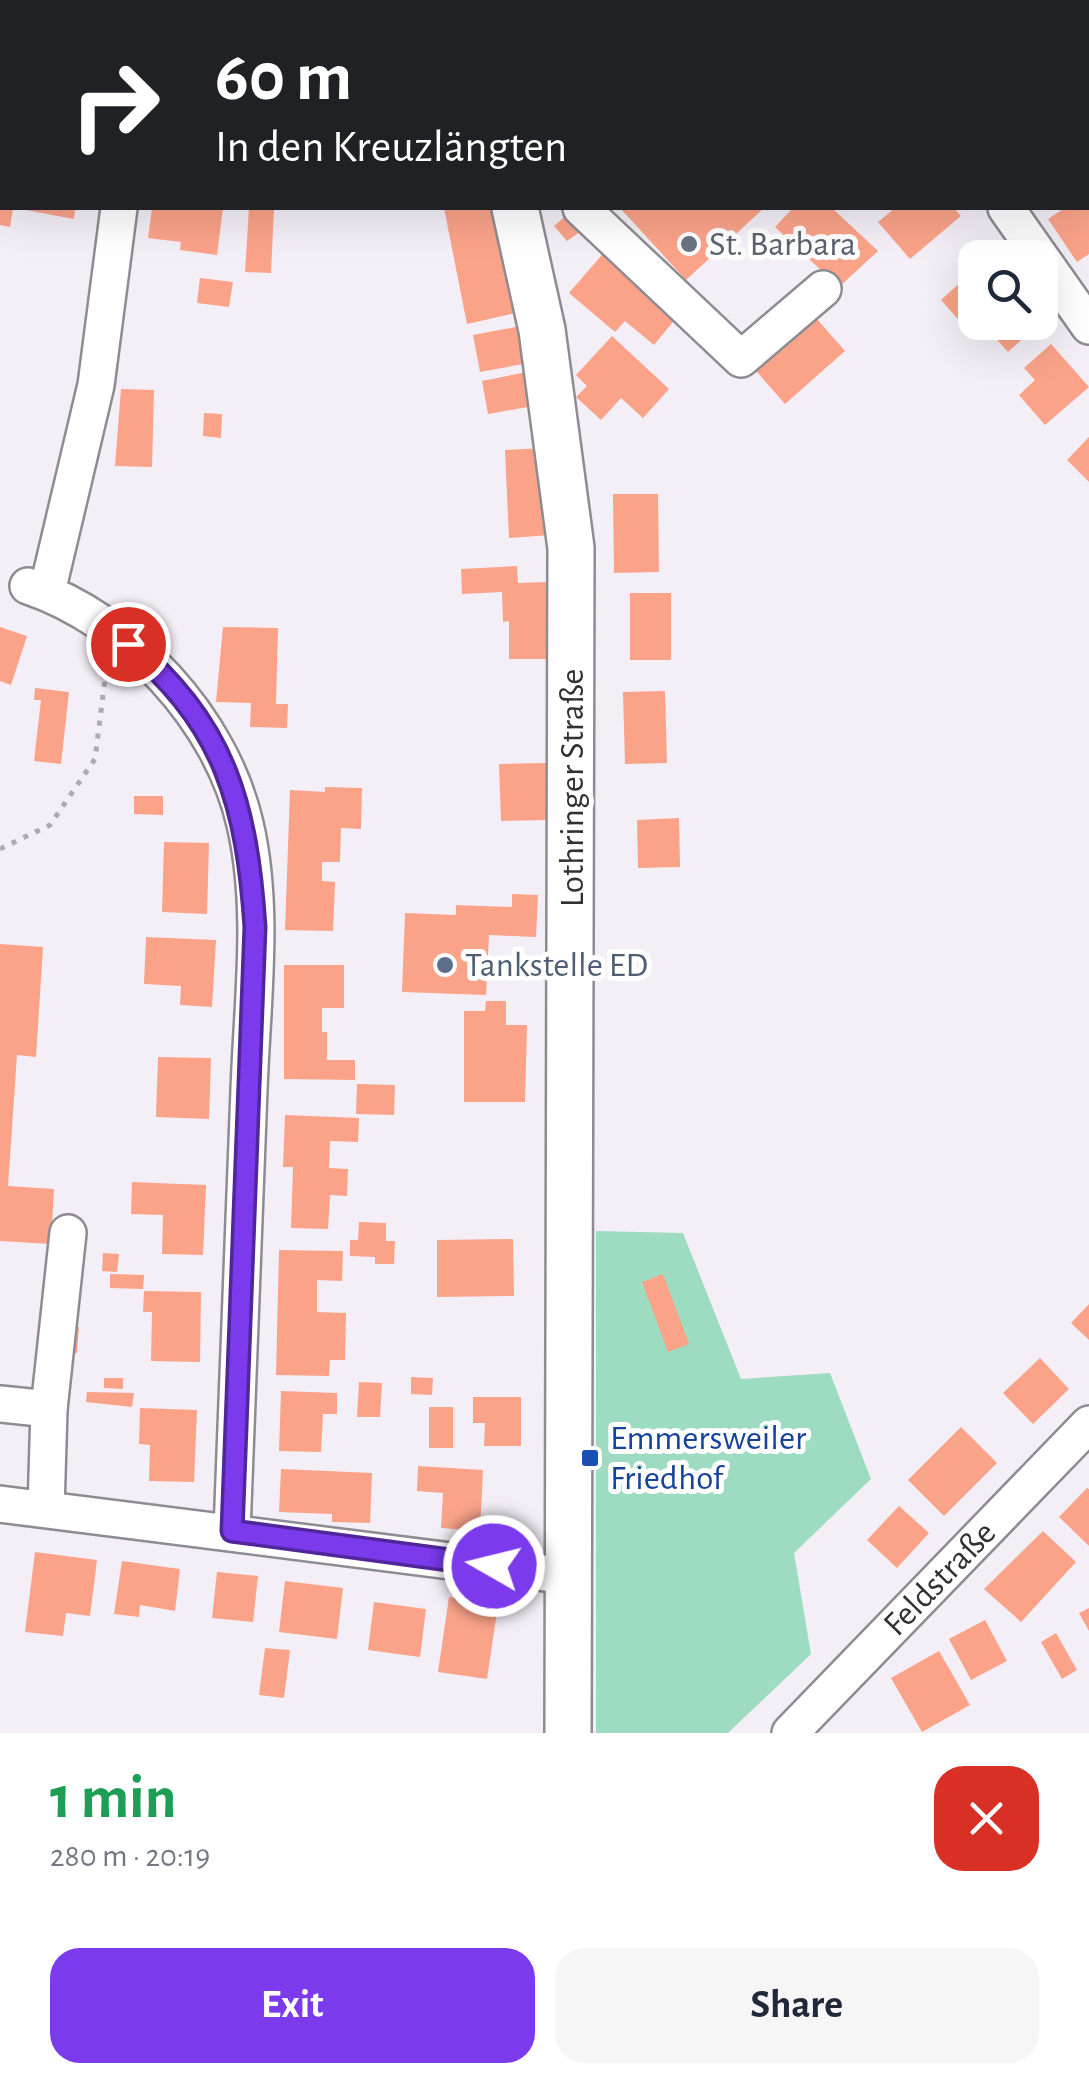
<!DOCTYPE html>
<meta charset="utf-8">
<style>
:root{--surface:#fff;--page:#f6f6f7;--text:#1f2937;--muted:#747a83;--accent:#7c3aed}
body{margin:0;font-family:"Alegreya Sans",sans-serif;background:var(--page);color:var(--text);height:100vh;display:flex;flex-direction:column;font-size:38px;white-space:nowrap}
*{box-sizing:border-box;margin:0}
p{font-size:32px;color:var(--muted)}
.icon{flex:none;width:55px;height:55px;fill:none;stroke:currentColor;stroke-width:2;stroke-linecap:round;stroke-linejoin:round}
.map{position:relative;height:1733px;overflow:hidden}
.panel{display:flex;flex-direction:column;background:var(--surface);flex:1}
.panel>*{flex:none}
.top-card{position:absolute;left:0px;top:0px;width:1090px;height:210px;box-shadow:0 10px 40px #0002;background:#202124;color:#fff;overflow:hidden}
.tools{position:absolute;left:958px;top:240px;display:grid;gap:20px}
.tools a{display:grid;place-items:center;width:100px;height:100px;border-radius:20px;background:var(--surface);box-shadow:0 10px 40px #0002;font-size:50px}
.pin{position:absolute;display:grid;place-items:center;width:85px;height:85px;color:#fff;margin:-42px;border:5px solid #fff;border-radius:50%;box-shadow:0 2px 10px #0007}
.me{position:absolute;width:110px;margin:-55px;rotate:278deg;stroke-linejoin:round;filter:drop-shadow(0 0 8px #0008)}
.turn{display:flex;align-items:center;gap:35px;height:210px;padding:0 50px;font-size:45px}
.turn .icon{width:130px;height:130px;stroke-width:2.5}
.turn b{display:block;font-size:70px;line-height:85px}
.round{display:grid;place-items:center;flex:none;width:105px;height:105px;border-radius:30px;background:var(--page)}
.summary{display:flex;align-items:center;justify-content:space-between;height:170px;padding:0 50px}
h1{font-size:60px;font-weight:700;line-height:75px;color:#1e9e55}
.action{display:flex;gap:20px;margin-top:auto;padding:20px 50px}
.action a{flex:1;height:115px;border-radius:30px;background:var(--accent);color:#fff;font-size:40px;font-weight:700;line-height:115px;text-align:center}
.action a+a{background:var(--page);color:var(--text)}
.map>svg:first-child{display:block}
.green{fill:#9ddcc0}
.building{fill:#faa389}
.lines{fill:none;stroke-linecap:round;stroke-linejoin:round}
.minor-casing{stroke:#8f8b92;stroke-width:40}
.major-casing{stroke:#8f8b92;stroke-width:50}
.path{stroke:#adaab0;stroke-width:5;stroke-dasharray:5 8;stroke-linecap:butt}
.minor{stroke:#fff;stroke-width:35}
.major{stroke:#fff;stroke-width:45}
.route-casing{stroke:#51269a;stroke-width:25}
.route{stroke:#7c3aed;stroke-width:18}
.worship-dot{fill:#6b7280;stroke:#fff;stroke-width:4}
.service-dot{fill:#5c6f8a;stroke:#fff;stroke-width:4}
.transit-dot{fill:#1a4fb4;stroke:#fff;stroke-width:4}
.labels{text-anchor:middle;dominant-baseline:central;stroke-width:10;stroke-linejoin:round;paint-order:stroke}
.worship-label{font-size:35px;fill:#5b616d;stroke:#fff;text-anchor:start}
.street-label{font-size:35px;fill:#323033;stroke:#fff}
.service-label{font-size:35px;fill:#4e5e75;stroke:#fff;text-anchor:start}
.transit-label{font-size:35px;fill:#164399;stroke:#fff;text-anchor:start}
</style>
<div class="map">
<svg width="1089" height="1733" viewBox="0 0 1089 1733">
<rect width="100%" height="100%" fill="#f4eff7"/>
<!-- green -->
<polygon class="green" points="596,1231 683,1233 741,1379 830,1373 871,1479 794,1553 811,1654 728,1733 596,1733"/>
<!-- building -->
<g class="building">
<polygon points="0,208 13,208 10,227 0,225"/>
<polygon points="15,208 75,208 74,219"/>
<polygon points="152,208 223,208 217,255 180,250 181,242 148,238"/>
<polygon points="249,208 274,208 271,273 245,272"/>
<polygon points="444,208 496,208 520,312 467,324"/>
<polygon points="620,208 764,208 686,280"/>
<polygon points="793,208 832,208 878,251 839,287 775,227"/>
<polygon points="895,208 954,208 961,216 910,259 878,222"/>
<polygon points="1065,208 1089,208 1089,254 1077,262 1048,219"/>
<polygon points="569,213 584,229 567,241 554,226"/>
<polygon points="607,249 681,312 654,345 625,321 615,332 569,293"/>
<polygon points="975,269 975,316 964,326 941,300"/>
<polygon points="200,278 233,282 229,307 197,303"/>
<polygon points="810,311 845,351 785,404 750,364"/>
<polygon points="981,322 1041,322 1008,352"/>
<polygon points="521,326 528,363 480,372 473,335"/>
<polygon points="612,336 669,389 643,418 621,398 601,420 576,397 587,386 576,375"/>
<polygon points="1051,344 1089,387 1045,425 1019,395 1035,380 1024,368"/>
<polygon points="527,372 533,406 488,414 482,381"/>
<polygon points="121,389 154,390 152,467 115,466"/>
<polygon points="204,413 222,414 221,438 203,436"/>
<polygon points="1089,437 1089,482 1067,460"/>
<polygon points="547,448 551,535 509,538 505,450"/>
<polygon points="613,494 658,494 659,572 614,573"/>
<polygon points="517,566 518,583 548,582 550,659 509,659 509,621 503,622 502,592 462,594 461,569"/>
<rect x="630" y="593" width="41" height="67"/>
<polygon points="0,627 27,636 11,685 0,681"/>
<polygon points="223,627 278,628 276,704 288,704 287,728 250,727 251,703 216,702"/>
<polygon points="35,688 69,692 61,764 34,761 41,700 34,700"/>
<polygon points="665,691 667,763 625,764 623,692"/>
<polygon points="546,763 547,820 501,821 499,764"/>
<polygon points="325,787 362,788 361,829 341,828 340,862 322,862 322,881 335,882 333,931 285,930 290,790 325,792"/>
<polygon points="134,796 163,796 163,815 134,814"/>
<polygon points="679,818 680,867 638,868 637,820"/>
<polygon points="164,842 209,843 207,914 162,912"/>
<polygon points="512,894 538,895 536,937 489,935 486,995 402,992 405,913 456,915 456,905 512,907"/>
<polygon points="146,937 216,940 212,1007 180,1005 181,986 144,984"/>
<polygon points="0,944 43,947 36,1057 17,1055 8,1186 54,1189 51,1244 0,1241"/>
<polygon points="284,965 344,965 344,1008 322,1008 322,1032 327,1032 327,1060 355,1060 355,1080 284,1079"/>
<polygon points="486,1001 506,1001 506,1025 527,1025 525,1102 464,1102 464,1011 485,1011"/>
<polygon points="158,1057 211,1058 209,1119 156,1117"/>
<polygon points="357,1084 395,1085 394,1115 356,1114"/>
<polygon points="285,1115 359,1118 358,1142 330,1141 329,1168 348,1169 347,1196 330,1195 328,1229 291,1228 293,1167 283,1167"/>
<polygon points="132,1182 206,1185 203,1255 162,1254 163,1215 131,1214"/>
<polygon points="359,1222 386,1223 386,1241 395,1241 394,1264 375,1264 375,1257 350,1256 350,1240 358,1240"/>
<polygon points="513,1239 514,1296 437,1297 437,1240"/>
<polygon points="279,1250 343,1251 342,1281 317,1280 317,1312 346,1313 345,1360 330,1360 329,1376 276,1375"/>
<polygon points="103,1253 119,1254 117,1272 102,1271"/>
<polygon points="110,1274 144,1275 143,1289 110,1288"/>
<polygon points="663,1274 689,1344 668,1352 642,1282"/>
<polygon points="144,1291 201,1292 200,1362 151,1361 152,1312 143,1312"/>
<polygon points="1089,1304 1089,1340 1071,1323"/>
<polygon points="67,1326 79,1327 77,1353 65,1352"/>
<polygon points="1040,1358 1069,1389 1033,1424 1003,1393"/>
<polygon points="411,1377 433,1378 432,1395 411,1394"/>
<polygon points="104,1378 123,1378 123,1389 104,1388"/>
<polygon points="359,1382 382,1383 380,1417 357,1417"/>
<polygon points="281,1391 337,1393 337,1414 323,1414 321,1452 279,1451"/>
<polygon points="87,1392 134,1393 132,1407 86,1402"/>
<polygon points="473,1397 521,1397 521,1446 484,1446 485,1423 473,1423"/>
<rect x="429" y="1407" width="24" height="41"/>
<polygon points="140,1408 197,1410 194,1482 149,1481 150,1445 139,1444"/>
<polygon points="961,1427 997,1463 944,1516 908,1480"/>
<polygon points="418,1466 483,1470 480,1531 441,1528 443,1493 417,1491"/>
<polygon points="281,1469 372,1473 370,1523 332,1522 332,1514 279,1512"/>
<polygon points="1087,1488 1089,1489 1089,1546 1059,1517"/>
<polygon points="899,1506 929,1533 897,1568 867,1540"/>
<polygon points="1043,1531 1076,1562 1021,1622 984,1589"/>
<polygon points="35,1552 97,1560 90,1616 66,1613 63,1636 25,1632"/>
<polygon points="122,1561 180,1569 175,1611 140,1605 139,1617 114,1614"/>
<polygon points="217,1572 258,1576 253,1622 212,1618"/>
<polygon points="285,1581 343,1588 337,1639 279,1632"/>
<polygon points="449,1597 498,1605 487,1679 438,1672"/>
<polygon points="374,1602 426,1609 420,1657 368,1650"/>
<polygon points="1089,1608 1089,1631 1079,1613"/>
<polygon points="985,1620 1007,1661 971,1680 949,1639"/>
<polygon points="1056,1633 1077,1670 1062,1679 1041,1642"/>
<polygon points="265,1648 290,1650 284,1698 259,1695"/>
<polygon points="939,1651 970,1705 922,1732 891,1678"/>
</g>
<g class="lines">
<defs>
<g id="minor">
<polyline points="869,0 871,2"/>
<polyline points="0,146 2,146"/>
<polyline points="581,208 741,359 823,289"/>
<polyline points="1006,208 1089,326"/>
<path d="M28 586C129 620 221 719 245 824 265 909 252 1003 249 1090 243 1237 238 1384 232 1531"/>
<polyline points="47,592 96,385 119,208"/>
<polyline points="0,1404 49,1409"/>
<polyline points="0,1504 569,1576"/>
<polyline points="46,1509 49,1409 68,1233"/>
<path id="s1" d="M790 1733 1089 1424"/>
</g>
<g id="major">
<polyline points="455,0 456,2"/>
<polyline points="515,208 542,330 571,548 568,1733"/>
</g>
</defs>
<!-- minor casing -->
<use href="#minor" class="minor-casing"/>
<!-- major casing -->
<use href="#major" class="major-casing"/>
<!-- path -->
<polyline class="path" points="0,849 50,825 95,759 107,663"/>
<!-- minor -->
<use href="#minor" class="minor"/>
<!-- major -->
<use href="#major" class="major"/>
</g>
<g class="lines">
<defs>
<path id="route" d="M128 644C226 723 247 808 255 927L232 1531 494 1566"/>
</defs>
<!-- route casing -->
<use href="#route" class="route-casing"/>
<!-- route -->
<use href="#route" class="route"/>
</g>
<!-- markers -->
<circle class="worship-dot" cx="689" cy="244" r="10"/>
<circle class="service-dot" cx="445" cy="965" r="10"/>
<rect class="transit-dot" x="580" y="1448" width="20" height="20" rx="5"/>
<g class="labels">
<!-- worship labels -->
<g class="worship-label">
<text x="709" y="244">St. Barbara</text>
</g>
<!-- street labels -->
<g class="street-label">
<text transform="translate(572 788) rotate(-90)">Lothringer Straße</text>
<text stroke="none"><textPath href="#s1" startOffset="215">Feldstraße</textPath></text>
</g>
<!-- service labels -->
<g class="service-label">
<text x="465" y="965">Tankstelle ED</text>
</g>
<!-- transit labels -->
<g class="transit-label">
<text x="610" y="1438">Emmersweiler<tspan x="610" dy="40">Friedhof</tspan></text>
</g>
</g>
</svg>
<div class="tools">
<a><svg class="icon" aria-label="search" viewBox="0 0 24 24"><circle cx="10" cy="10" r="6"/><path d="M15 15l6 6"/></svg></a>
</div>
<div class="pin" style="left:128px;top:644px;background:#d93025"><svg class="icon" aria-label="arrive" viewBox="0 0 24 24"><path d="M6 21V4h12l-3 4 3 4H6"/></svg></div>
<svg class="me" style="left:494px;top:1566px" viewBox="-20 -20 40 40"><circle r="17" fill="#7c3aed" stroke="#fff" stroke-width="3"/><path d="M0-11L8 9 0 5-8 9z" fill="#fff"/></svg>
<div class="top-card">
<div class="turn"><svg class="icon" aria-label="right" viewBox="0 0 24 24"><path d="M7 20v-9h11M14 6l5 5-5 5"/></svg><div><b>60 m</b>In den Kreuzlängten</div></div>
</div>
</div>
<section class="panel">
<div class="summary"><div><h1>1 min</h1><p>280 m · 20:19</p></div><a class="round" style="background:#d93025;color:#fff"><svg class="icon" aria-label="close" viewBox="0 0 24 24"><path d="M6 6l12 12M18 6L6 18"/></svg></a></div>
<div class="action"><a>Exit</a><a>Share</a></div>
</section>
